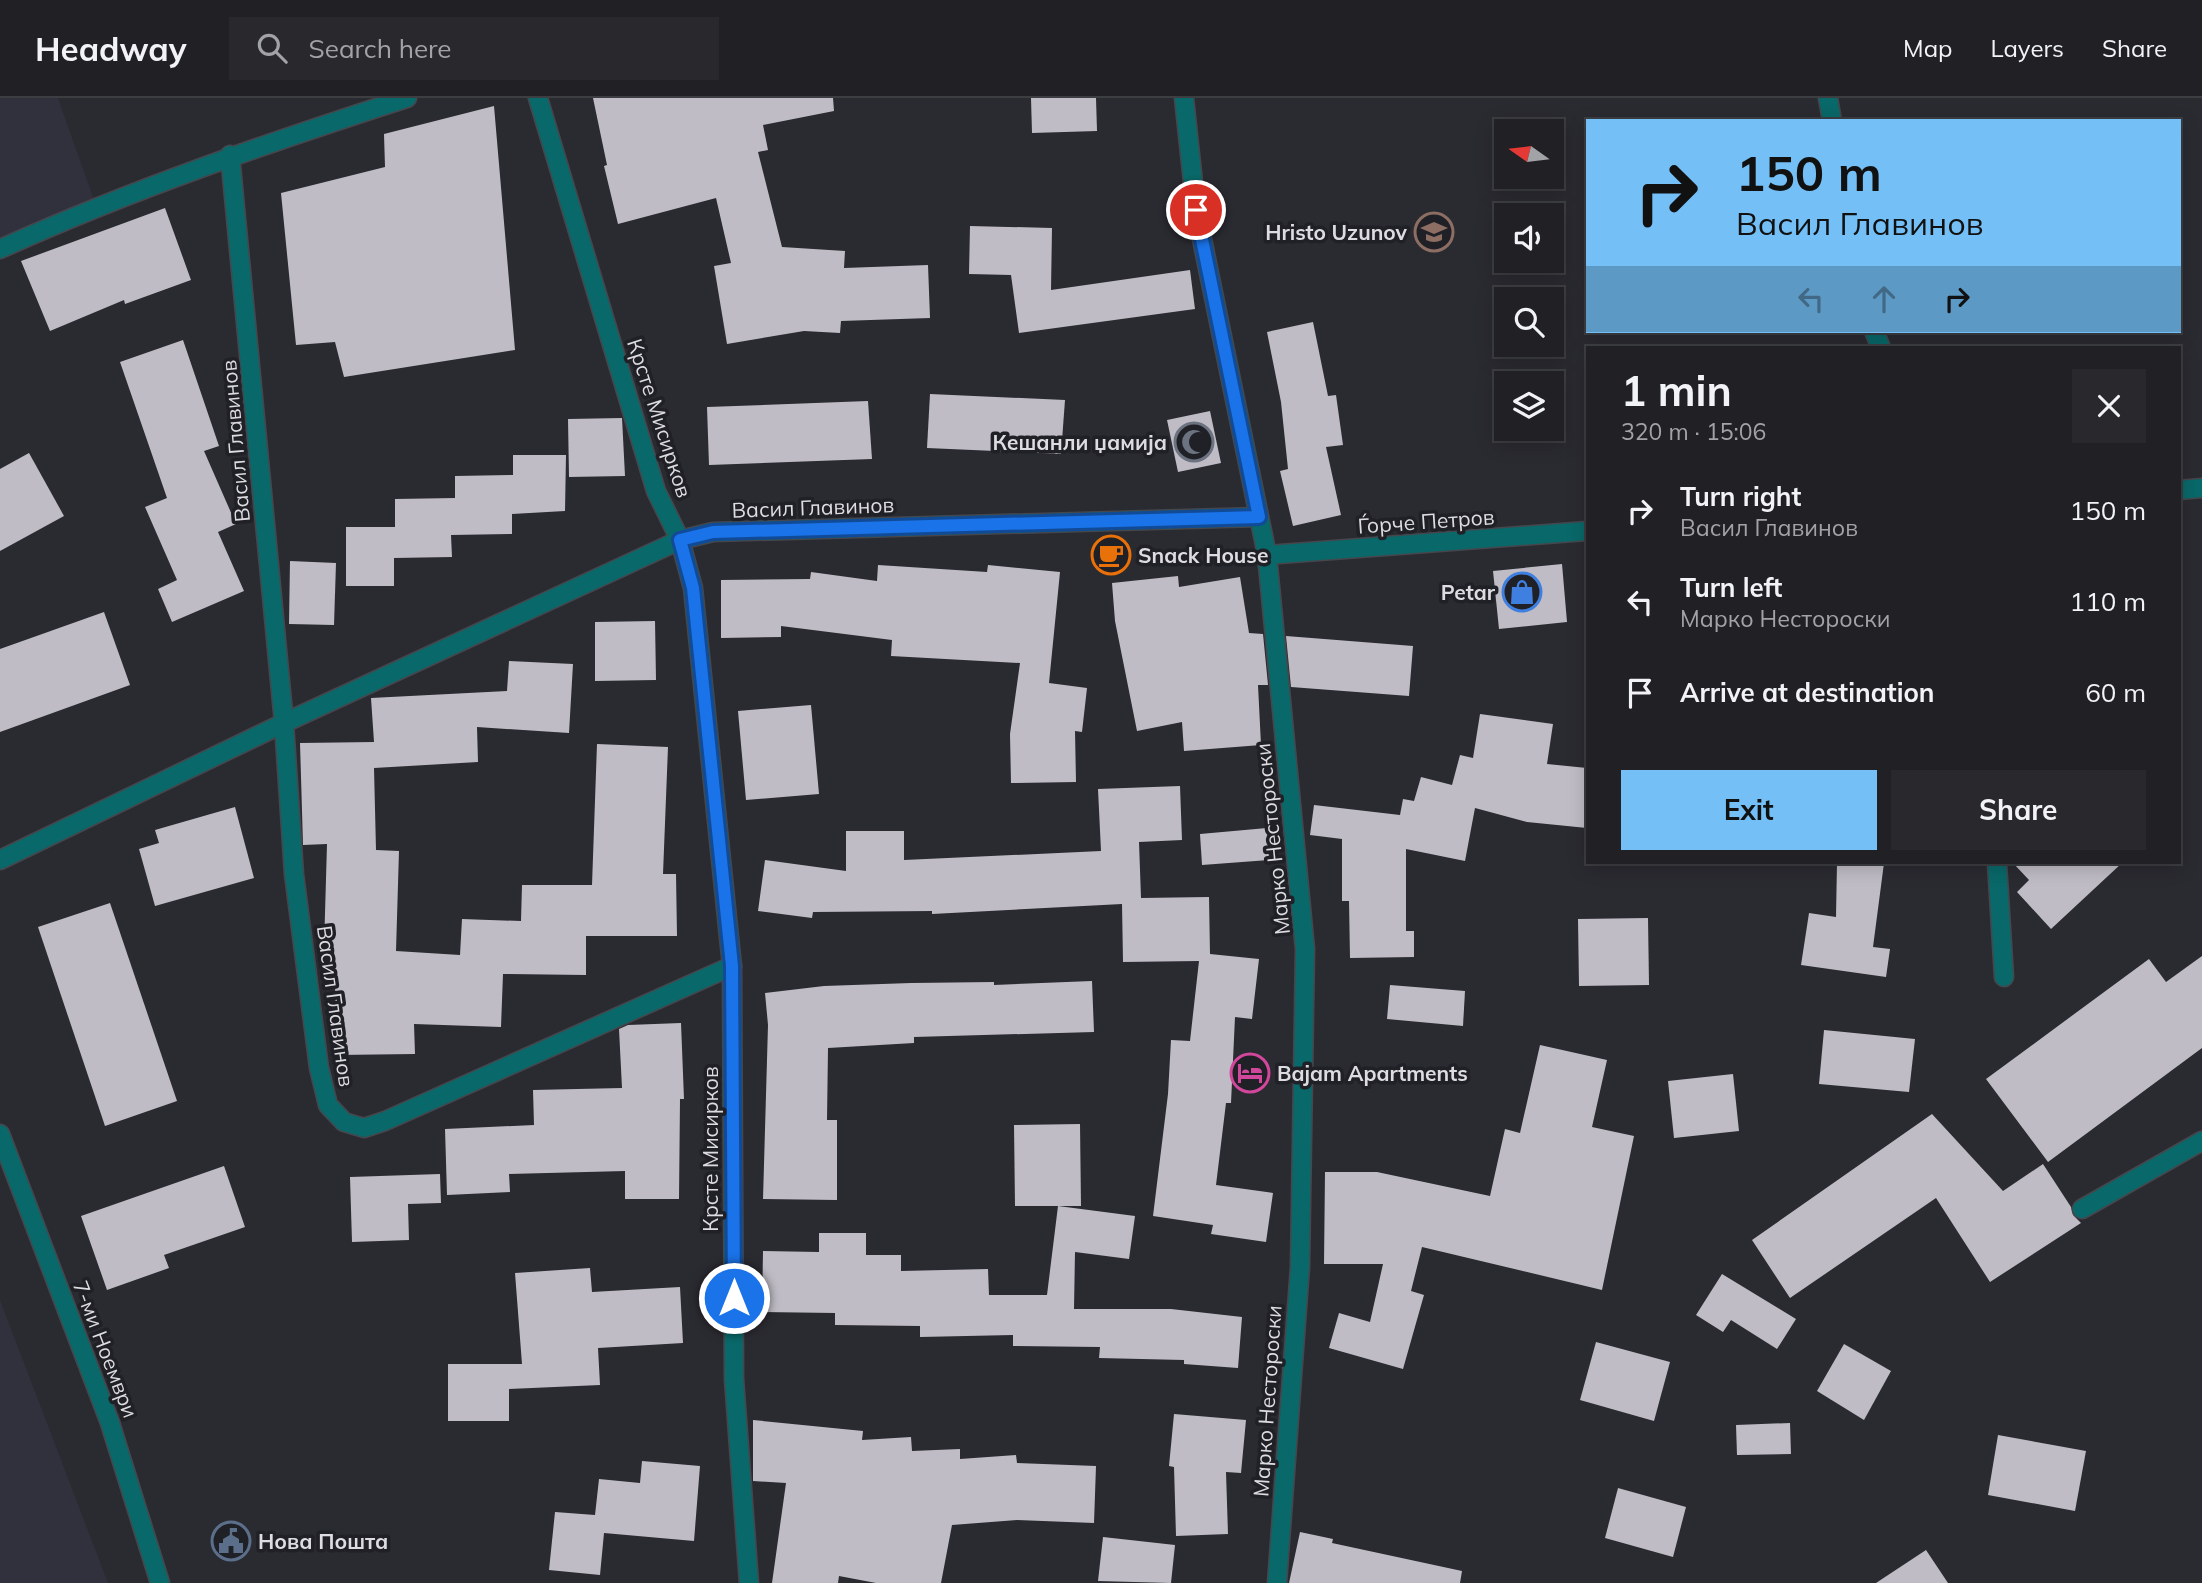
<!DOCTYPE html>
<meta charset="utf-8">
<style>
:root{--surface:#202025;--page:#28282d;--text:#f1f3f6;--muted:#a2a3a7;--line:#3d3e42;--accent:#74c0f6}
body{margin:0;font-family:Mulish,sans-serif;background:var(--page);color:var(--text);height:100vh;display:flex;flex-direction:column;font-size:26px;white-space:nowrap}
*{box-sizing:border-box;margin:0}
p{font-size:23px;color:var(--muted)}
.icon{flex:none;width:38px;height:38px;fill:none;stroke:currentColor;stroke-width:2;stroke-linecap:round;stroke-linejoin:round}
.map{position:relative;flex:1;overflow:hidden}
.side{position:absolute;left:1586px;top:248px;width:595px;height:518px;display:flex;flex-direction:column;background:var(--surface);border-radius:0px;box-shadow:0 4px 18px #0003,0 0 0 2px var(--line)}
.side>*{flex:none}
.guide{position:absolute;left:1586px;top:21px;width:595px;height:214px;border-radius:0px;box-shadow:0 4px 18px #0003,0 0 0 2px var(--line);background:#74c0f6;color:#111;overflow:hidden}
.needle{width:46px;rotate:284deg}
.fabs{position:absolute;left:1494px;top:21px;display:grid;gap:14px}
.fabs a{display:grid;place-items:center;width:70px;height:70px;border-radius:0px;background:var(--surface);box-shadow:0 4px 18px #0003,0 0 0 2px var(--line);font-size:35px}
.pin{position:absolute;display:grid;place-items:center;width:60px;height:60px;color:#fff;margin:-30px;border:4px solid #fff;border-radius:50%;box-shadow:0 2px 7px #0007}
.me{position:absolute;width:77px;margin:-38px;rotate:0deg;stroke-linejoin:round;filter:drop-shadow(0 0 5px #0008)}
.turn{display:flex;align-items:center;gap:24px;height:147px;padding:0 35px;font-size:32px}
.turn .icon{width:91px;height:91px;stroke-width:2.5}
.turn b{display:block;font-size:49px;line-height:60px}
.lanes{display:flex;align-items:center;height:66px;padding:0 35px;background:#0003;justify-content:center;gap:35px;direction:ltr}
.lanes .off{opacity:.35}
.round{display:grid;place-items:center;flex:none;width:74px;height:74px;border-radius:0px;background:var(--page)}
.summary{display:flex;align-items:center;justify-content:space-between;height:119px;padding:0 35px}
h1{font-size:42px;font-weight:700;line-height:52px}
.button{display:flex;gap:14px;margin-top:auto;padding:14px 35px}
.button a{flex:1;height:80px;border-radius:0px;background:var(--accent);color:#111;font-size:28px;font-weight:700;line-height:80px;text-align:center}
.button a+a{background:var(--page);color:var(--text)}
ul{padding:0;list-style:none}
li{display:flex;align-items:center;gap:21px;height:91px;padding:0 35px}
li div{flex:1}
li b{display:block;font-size:26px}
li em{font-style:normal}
header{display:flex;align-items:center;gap:42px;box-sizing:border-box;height:98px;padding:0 35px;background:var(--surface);border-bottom:2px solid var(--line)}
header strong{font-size:33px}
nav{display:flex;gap:38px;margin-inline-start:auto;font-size:24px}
.search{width:490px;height:63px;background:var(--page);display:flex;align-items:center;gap:18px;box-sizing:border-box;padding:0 24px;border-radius:0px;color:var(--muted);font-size:26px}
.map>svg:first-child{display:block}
.built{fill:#31313e}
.building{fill:#bfbcc5}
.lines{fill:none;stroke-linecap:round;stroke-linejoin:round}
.minor-casing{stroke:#46464d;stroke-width:21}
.tertiary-casing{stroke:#46464d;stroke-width:21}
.minor{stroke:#096869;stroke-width:18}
.tertiary{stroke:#096869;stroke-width:18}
.route-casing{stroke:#114b97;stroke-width:18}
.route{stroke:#1a73e8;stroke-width:12}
.labels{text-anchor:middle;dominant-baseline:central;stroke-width:7;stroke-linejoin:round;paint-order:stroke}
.poi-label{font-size:21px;font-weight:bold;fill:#dcdce1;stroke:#202027;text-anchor:end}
.street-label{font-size:21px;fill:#dcdce1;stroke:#202027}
</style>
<header>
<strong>Headway</strong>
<div class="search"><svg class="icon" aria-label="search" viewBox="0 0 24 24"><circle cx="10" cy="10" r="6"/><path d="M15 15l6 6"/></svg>Search here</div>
<nav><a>Map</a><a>Layers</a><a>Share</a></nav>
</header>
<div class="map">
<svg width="2202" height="1485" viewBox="0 0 2202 1485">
<rect width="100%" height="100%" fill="#2a2a31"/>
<!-- built -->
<g class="built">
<polygon points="0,0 58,0 96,108 0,151"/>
<polygon points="0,1202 108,1485 0,1485"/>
</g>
<!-- building -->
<g class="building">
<polygon points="593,0 833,0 834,13 763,27 768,52 758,54 782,149 845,153 844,170 928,167 930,220 841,223 840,235 804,233 727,246 714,168 731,165 716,100 618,126 604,68 607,67"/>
<polygon points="1031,0 1096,0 1097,33 1032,35"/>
<polygon points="494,8 515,252 344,279 335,244 296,247 281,95 385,69 384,36"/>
<polygon points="165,110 191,182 125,206 124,202 50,233 21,163"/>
<polygon points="970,128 1052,130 1051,192 1190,172 1195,211 1019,235 1011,177 969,176"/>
<polygon points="1313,224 1328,298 1336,297 1343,347 1326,349 1341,417 1293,428 1280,373 1288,371 1281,304 1267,234"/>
<polygon points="183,242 219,348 204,353 236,426 218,434 244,493 172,524 158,491 177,482 145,409 167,400 120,264"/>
<polygon points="930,296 1065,302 1061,356 927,350"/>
<polygon points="868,303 872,361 709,367 707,309"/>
<polygon points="1210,313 1221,365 1178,374 1167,322"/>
<polygon points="622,320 625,378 569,379 568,321"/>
<polygon points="29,355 64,418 0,453 0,371"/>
<polygon points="513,357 566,357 565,413 512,416 512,436 451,437 452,459 394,460 394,488 346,488 346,429 395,429 395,401 455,400 455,378 513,377"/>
<polygon points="290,463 336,465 334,527 289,526"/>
<polygon points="1562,466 1567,524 1499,531 1493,473"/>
<polygon points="878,467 987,474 988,467 1060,474 1049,585 1087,590 1082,634 1075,633 1076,684 1011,685 1010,636 1020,565 891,558 892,542 781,528 781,539 721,540 721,482 810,481 811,474 877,483"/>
<polygon points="1178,478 1179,489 1240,479 1249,535 1263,536 1268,587 1258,587 1261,647 1184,653 1182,624 1137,633 1115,523 1112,485"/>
<polygon points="104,514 130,587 0,634 0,551"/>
<polygon points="655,523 656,582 595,583 595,524"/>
<polygon points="1286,538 1413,548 1409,598 1291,589"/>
<polygon points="509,563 573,566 569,635 477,629 478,664 374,670 376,752 399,753 396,853 460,857 462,821 521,823 522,787 592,787 597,646 668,649 663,776 676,776 677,838 586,838 586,877 503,876 501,929 414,926 415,956 337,957 334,850 324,850 327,746 303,747 300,645 374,644 371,600 507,593"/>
<polygon points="811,607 819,696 746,702 738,613"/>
<polygon points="1480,616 1553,626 1547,666 1587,670 1587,730 1527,724 1475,710 1465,763 1406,751 1406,833 1414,833 1414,859 1350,860 1349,803 1342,803 1342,741 1310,737 1314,707 1400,717 1403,701 1414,703 1421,679 1452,687 1460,657 1473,660"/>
<polygon points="1180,688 1182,742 1139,744 1141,800 1209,799 1210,856 1259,861 1252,921 1235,919 1231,1005 1226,1005 1216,1087 1273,1095 1266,1144 1211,1136 1213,1127 1153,1118 1168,996 1171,942 1190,943 1199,863 1123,864 1122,806 932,816 932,813 813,814 812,820 758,813 765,762 846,773 846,733 904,733 904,762 1101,753 1098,691"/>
<polygon points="235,709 254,780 155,808 139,751 159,745 155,732"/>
<polygon points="1267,730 1269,762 1202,767 1200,736"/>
<polygon points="1837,765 1884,765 1873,849 1890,851 1886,879 1801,867 1809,815 1836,819"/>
<polygon points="2013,765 2122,765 2051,831 2017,794 2029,782"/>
<polygon points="110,805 177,1003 105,1028 38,829"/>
<polygon points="1648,820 1649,887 1579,888 1578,821"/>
<polygon points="2202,858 2202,950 2048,1064 1986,981 2149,861 2166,884"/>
<polygon points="1092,883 1094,934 914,939 914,945 828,950 827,1022 837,1022 837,1102 763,1101 768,927 765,895 824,888 911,885 994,884 994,887"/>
<polygon points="1390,887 1465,893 1463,928 1387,921"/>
<polygon points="681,925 684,1001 680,1001 679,1101 625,1101 625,1073 509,1076 510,1094 447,1097 445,1031 534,1027 533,992 622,990 619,931 628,927"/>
<polygon points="1824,932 1915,941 1909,994 1819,986"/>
<polygon points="1540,947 1607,962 1592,1029 1634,1038 1602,1192 1422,1149 1411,1193 1424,1197 1403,1271 1329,1250 1339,1215 1370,1224 1383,1166 1324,1166 1325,1074 1377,1074 1490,1098 1505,1031 1520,1035"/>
<polygon points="1733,976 1739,1033 1674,1040 1668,983"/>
<polygon points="1932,1016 2003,1093 2043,1066 2071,1109 2073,1117 2081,1125 1990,1184 1936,1100 1790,1200 1752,1142"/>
<polygon points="1080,1026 1081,1108 1015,1108 1014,1027"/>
<polygon points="224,1068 245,1129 164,1157 169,1170 107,1192 81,1118"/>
<polygon points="440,1076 441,1105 408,1106 409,1142 352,1144 350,1079"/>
<polygon points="1058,1108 1135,1118 1129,1161 1075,1154 1074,1211 1171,1211 1242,1219 1238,1270 1184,1266 1184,1262 1099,1260 1100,1249 1013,1248 1013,1237 920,1239 920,1228 835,1227 835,1215 762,1214 763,1153 819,1154 819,1135 866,1135 866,1157 901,1157 901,1173 988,1171 989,1197 1047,1197"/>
<polygon points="590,1170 592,1194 680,1189 683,1245 598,1250 600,1287 509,1291 509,1323 448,1323 448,1266 522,1266 515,1175"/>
<polygon points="1722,1176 1796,1221 1777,1251 1731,1222 1723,1234 1696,1217"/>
<polygon points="1596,1244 1670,1264 1654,1323 1580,1302"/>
<polygon points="1844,1246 1891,1273 1864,1322 1817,1293"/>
<polygon points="1174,1316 1246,1322 1241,1375 1226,1374 1228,1436 1176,1438 1174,1369 1169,1368"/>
<polygon points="753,1322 863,1333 862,1342 911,1339 912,1353 960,1351 960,1361 1016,1357 1017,1365 1096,1368 1094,1425 1017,1422 952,1427 941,1485 876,1485 839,1478 838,1485 772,1485 786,1385 753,1383"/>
<polygon points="1790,1325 1791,1356 1737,1357 1736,1327"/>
<polygon points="1998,1337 2086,1353 2075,1413 1988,1397"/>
<polygon points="642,1363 700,1368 694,1443 604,1435 600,1477 549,1472 555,1414 595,1417 599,1381 640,1385"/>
<polygon points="1618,1390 1686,1409 1673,1459 1605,1440"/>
<polygon points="1300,1434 1333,1441 1332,1445 1462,1473 1460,1485 1289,1485"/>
<polygon points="1103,1439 1175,1447 1171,1485 1098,1483"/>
<polygon points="1926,1452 1948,1485 1876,1485"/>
</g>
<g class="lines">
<defs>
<g id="minor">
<polyline points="538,0 656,393 680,442 693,490 732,868 734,1281 749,1485"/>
<polyline points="1184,0 1196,112 1267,457 1305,851 1300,1169 1277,1485"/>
<polyline points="1828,0 1832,23"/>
<polyline points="230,57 284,625 294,776 319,970 328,1007 344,1024 364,1030 385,1023 732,868"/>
<path d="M0 151C133 91 268 45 407 0"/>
<polyline points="1874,233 1881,250"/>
<polyline points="2179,392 2202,390"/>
<polyline points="1267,457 1587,433"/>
<polyline points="0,762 284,625 680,442 713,434 1259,419"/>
<polyline points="1997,765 2004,879"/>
<polyline points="2082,1111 2202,1043"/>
</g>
<polyline id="tertiary" points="0,1036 110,1325 160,1485"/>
</defs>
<!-- minor casing -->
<use href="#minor" class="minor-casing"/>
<!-- tertiary casing -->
<use href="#tertiary" class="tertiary-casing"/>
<!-- minor -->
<use href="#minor" class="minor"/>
<!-- tertiary -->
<use href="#tertiary" class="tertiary"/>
</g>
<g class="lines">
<defs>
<polyline id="route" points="734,1200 732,868 693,490 680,442 713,434 1259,419 1196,112"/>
</defs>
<!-- route casing -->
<use href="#route" class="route-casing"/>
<!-- route -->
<use href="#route" class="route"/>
</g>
<!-- icons -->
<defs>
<symbol id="school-ring" viewBox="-11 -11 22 22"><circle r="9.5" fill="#202027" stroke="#8d6e63" stroke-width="1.5"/><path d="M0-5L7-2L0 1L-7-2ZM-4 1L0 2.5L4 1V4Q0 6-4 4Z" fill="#8d6e63"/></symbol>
<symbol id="mosque-ring" viewBox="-11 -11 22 22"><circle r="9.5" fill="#202027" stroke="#6b7280" stroke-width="1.5"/><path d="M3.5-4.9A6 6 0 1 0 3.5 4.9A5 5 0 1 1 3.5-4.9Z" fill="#6b7280"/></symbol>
<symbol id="cafe-ring" viewBox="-11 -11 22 22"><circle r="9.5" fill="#202027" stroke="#e8710a" stroke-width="1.5"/><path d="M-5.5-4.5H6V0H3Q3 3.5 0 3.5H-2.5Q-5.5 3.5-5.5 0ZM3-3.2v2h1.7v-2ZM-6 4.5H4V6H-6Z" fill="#e8710a"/></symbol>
<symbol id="shop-ring" viewBox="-11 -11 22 22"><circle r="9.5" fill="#202027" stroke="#3f7fe0" stroke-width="1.5"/><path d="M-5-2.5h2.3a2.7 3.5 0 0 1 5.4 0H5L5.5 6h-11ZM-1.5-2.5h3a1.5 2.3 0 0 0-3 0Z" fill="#3f7fe0"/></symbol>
<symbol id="hotel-ring" viewBox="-11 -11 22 22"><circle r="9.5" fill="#202027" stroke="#d1479c" stroke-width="1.5"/><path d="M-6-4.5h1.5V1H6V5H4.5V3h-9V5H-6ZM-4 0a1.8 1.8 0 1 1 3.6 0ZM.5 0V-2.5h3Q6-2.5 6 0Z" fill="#d1479c"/></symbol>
<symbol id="civic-ring" viewBox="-11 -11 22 22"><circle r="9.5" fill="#202027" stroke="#5c6f8a" stroke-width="1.5"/><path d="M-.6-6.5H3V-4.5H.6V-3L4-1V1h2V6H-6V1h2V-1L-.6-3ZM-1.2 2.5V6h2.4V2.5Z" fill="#5c6f8a"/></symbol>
</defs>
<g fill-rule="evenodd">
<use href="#school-ring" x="1412" y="112" width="44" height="44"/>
<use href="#mosque-ring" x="1172" y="322" width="44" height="44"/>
<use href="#cafe-ring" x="1089" y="435" width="44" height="44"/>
<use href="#shop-ring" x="1500" y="472" width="44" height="44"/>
<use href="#hotel-ring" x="1228" y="953" width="44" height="44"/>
<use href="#civic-ring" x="209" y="1421" width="44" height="44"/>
</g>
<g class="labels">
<!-- poi labels -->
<g class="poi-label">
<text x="1407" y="134">Hristo Uzunov</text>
<text x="1167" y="344">Кешанли џамија</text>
<text x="1138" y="457" text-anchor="start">Snack House</text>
<text x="1495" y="494">Petar</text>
<text x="1277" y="975" text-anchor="start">Bajam Apartments</text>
<text x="258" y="1443" text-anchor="start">Нова Пошта</text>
</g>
<!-- street labels -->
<g class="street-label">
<text transform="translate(660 320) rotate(72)">Крсте Мисирков</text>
<text transform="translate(235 343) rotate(-95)">Васил Главинов</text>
<text transform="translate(813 409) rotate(-2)">Васил Главинов</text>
<text transform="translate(1426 423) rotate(-4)">Ѓорче Петров</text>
<text transform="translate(1272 741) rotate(-96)">Марко Нестороски</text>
<text transform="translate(336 908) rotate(82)">Васил Главинов</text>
<text transform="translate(710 1051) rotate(-90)">Крсте Мисирков</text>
<text transform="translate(106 1251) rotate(69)">7-ми Ноември</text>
<text transform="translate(1267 1303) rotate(-86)">Марко Нестороски</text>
</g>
</g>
</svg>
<div class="fabs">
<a><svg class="needle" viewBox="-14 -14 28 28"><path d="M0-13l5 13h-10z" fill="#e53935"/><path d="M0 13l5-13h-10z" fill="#a2a3a7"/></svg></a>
<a><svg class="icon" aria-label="sound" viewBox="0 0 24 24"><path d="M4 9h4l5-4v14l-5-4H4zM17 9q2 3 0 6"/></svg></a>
<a><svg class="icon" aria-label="search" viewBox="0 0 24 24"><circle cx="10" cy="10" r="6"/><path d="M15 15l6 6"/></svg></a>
<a><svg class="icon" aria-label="layers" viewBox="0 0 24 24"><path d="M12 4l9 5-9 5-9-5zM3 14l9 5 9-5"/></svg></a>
</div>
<div class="pin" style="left:1196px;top:112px;background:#d93025"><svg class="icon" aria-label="arrive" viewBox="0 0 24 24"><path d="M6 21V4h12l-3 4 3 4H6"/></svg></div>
<svg class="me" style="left:734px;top:1200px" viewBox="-20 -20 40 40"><circle r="17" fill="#1a73e8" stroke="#fff" stroke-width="3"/><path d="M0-11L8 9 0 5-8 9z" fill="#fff"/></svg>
<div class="guide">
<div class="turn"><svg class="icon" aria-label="right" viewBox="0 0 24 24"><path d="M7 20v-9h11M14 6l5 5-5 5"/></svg><div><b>150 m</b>Васил Главинов</div></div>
<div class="lanes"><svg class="icon off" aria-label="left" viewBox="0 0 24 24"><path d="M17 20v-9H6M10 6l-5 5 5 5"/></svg><svg class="icon off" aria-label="ahead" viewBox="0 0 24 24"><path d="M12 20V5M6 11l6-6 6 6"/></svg><svg class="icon" aria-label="right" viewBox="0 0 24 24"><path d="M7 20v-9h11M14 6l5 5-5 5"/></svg></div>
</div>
<section class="side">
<div class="summary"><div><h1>1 min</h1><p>320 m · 15:06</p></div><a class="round"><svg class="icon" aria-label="close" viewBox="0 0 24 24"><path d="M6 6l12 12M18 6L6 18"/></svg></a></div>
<ul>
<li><svg class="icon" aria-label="right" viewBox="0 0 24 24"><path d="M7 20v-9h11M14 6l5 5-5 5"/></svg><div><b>Turn right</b><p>Васил Главинов</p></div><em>150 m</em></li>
<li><svg class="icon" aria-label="left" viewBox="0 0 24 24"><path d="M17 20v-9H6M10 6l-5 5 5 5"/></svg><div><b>Turn left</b><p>Марко Нестороски</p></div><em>110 m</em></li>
<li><svg class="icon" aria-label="arrive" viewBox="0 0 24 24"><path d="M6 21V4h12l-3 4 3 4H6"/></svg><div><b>Arrive at destination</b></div><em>60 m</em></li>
</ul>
<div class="button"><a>Exit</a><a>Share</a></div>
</section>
</div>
